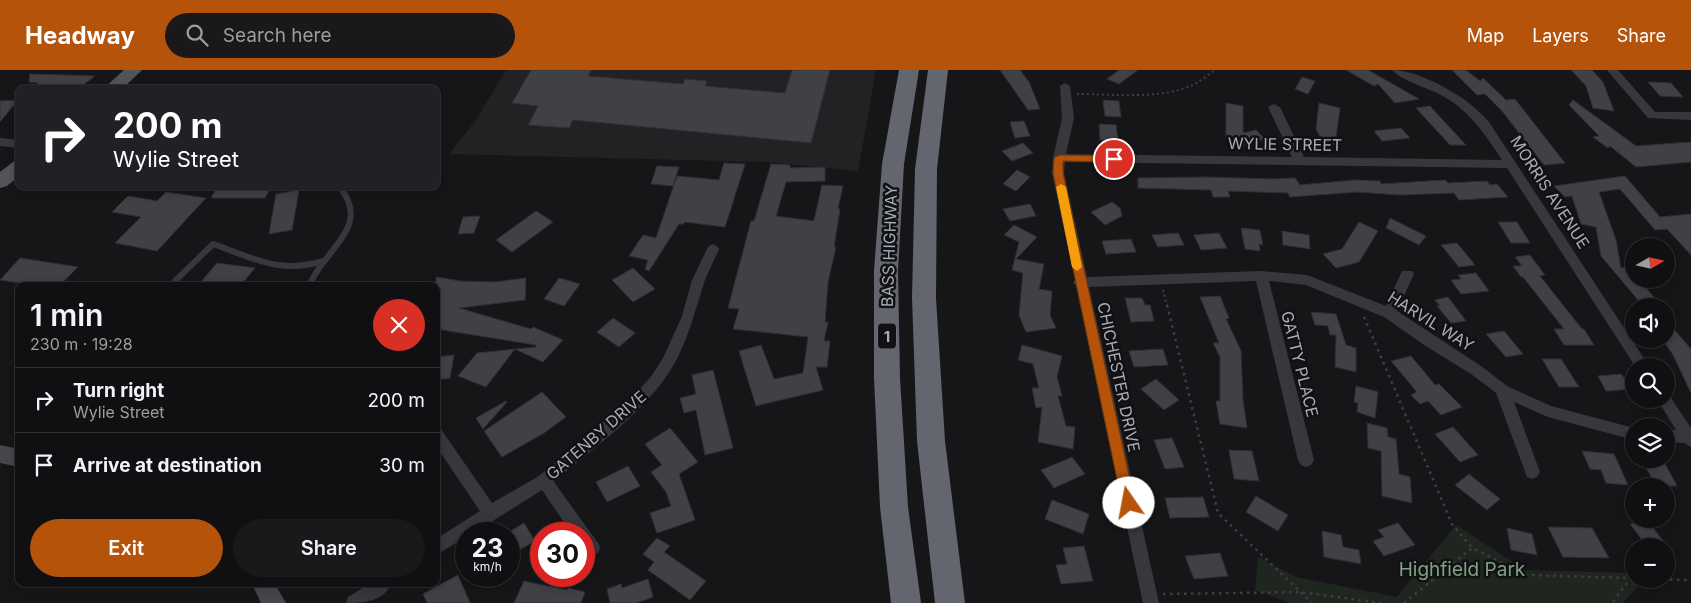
<!DOCTYPE html>
<meta charset="utf-8">
<style>
:root{--surface:#101012;--page:#19191b;--text:#f1f3f6;--muted:#9c9d9f;--line:#303032;--accent:#b45309}
body{margin:0;font-family:Inter,sans-serif;background:var(--page);color:var(--text);height:100vh;display:flex;flex-direction:column;font-size:19px;white-space:nowrap}
*{box-sizing:border-box;margin:0}
p{font-size:16px;color:var(--muted)}
.icon{flex:none;width:28px;height:28px;fill:none;stroke:currentColor;stroke-width:2;stroke-linecap:round;stroke-linejoin:round}
.map{position:relative;flex:1;overflow:hidden}
.sheet{position:absolute;left:15px;top:212px;width:425px;height:305px;display:flex;flex-direction:column;background:var(--surface);border-radius:10px;box-shadow:0 2px 12px #0003,0 0 0 1px var(--line)}
.sheet>*{flex:none}
.banner{position:absolute;left:15px;top:15px;width:425px;height:105px;border-radius:10px;box-shadow:0 2px 12px #0003,0 0 0 1px var(--line);background:#202124;color:#fff;overflow:hidden}
.needle{width:32px;rotate:81deg}
.buttons{position:absolute;left:1625px;top:168px;display:grid;gap:10px}
.buttons a{display:grid;place-items:center;width:50px;height:50px;border-radius:50%;background:var(--surface);box-shadow:0 2px 12px #0003,0 0 0 1px var(--line);font-size:25px}
.speed{position:absolute;left:455px;top:452px;display:flex;gap:10px;font-size:25px;font-weight:700;text-align:center}
.speed>*{display:grid;place-content:center;width:65px;height:65px;border-radius:50%;background:var(--surface);box-shadow:0 2px 12px #0003,0 0 0 1px var(--line);line-height:1}
.speed small{font-size:12px;font-weight:400}
.speed .limit{border:8px solid #d22;background:#fff;color:#111}
.pin{position:absolute;display:grid;place-items:center;width:42px;height:42px;color:#fff;margin:-21px;border:2px solid #fff;border-radius:50%;box-shadow:0 1px 5px #0007}
.me{position:absolute;width:55px;margin:-28px;rotate:348deg;stroke-linejoin:round;filter:drop-shadow(0 0 4px #0008)}
.turn{display:flex;align-items:center;gap:18px;height:105px;padding:0 15px;font-size:22px}
.turn .icon{width:65px;height:65px;stroke-width:2.5}
.turn b{display:block;font-size:35px;line-height:42px}
.round{display:grid;place-items:center;flex:none;width:52px;height:52px;border-radius:26px;background:var(--page)}
.overview{display:flex;align-items:center;justify-content:space-between;height:85px;padding:0 15px}
h1{font-size:30px;font-weight:600;line-height:38px}
.action{display:flex;gap:10px;margin-top:auto;padding:10px 15px}
.action a{flex:1;height:58px;border-radius:30px;background:var(--accent);color:#fff;font-size:20px;font-weight:600;line-height:58px;text-align:center}
.action a+a{background:var(--page);color:var(--text)}
ul{padding:0;list-style:none}
li{display:flex;align-items:center;gap:15px;height:65px;padding:0 15px;border-top:1px solid var(--line)}
li div{flex:1}
li b{display:block;font-size:19px}
li em{font-style:normal}
header{display:flex;align-items:center;gap:30px;box-sizing:border-box;height:70px;padding:0 25px;background:var(--accent);color:#fff}
header strong{font-size:24px}
nav{display:flex;gap:28px;margin-inline-start:auto;font-size:18px}
.search{width:350px;height:45px;background:var(--page);display:flex;align-items:center;gap:12px;box-sizing:border-box;padding:0 18px;border-radius:28px;color:var(--muted);font-size:19px}
.map>svg:first-child{display:block}
.built{fill:#222225}
.green{fill:#1e261f}
.building{fill:#404145;stroke:#303034}
.lines{fill:none;stroke-linecap:round;stroke-linejoin:round}
.path-far1{stroke:#3d3f44;stroke-width:2;stroke-dasharray:2 3;stroke-linecap:butt}
.path{stroke:#3d3f44;stroke-width:2.5;stroke-dasharray:2.5 4.5;stroke-linecap:butt}
.service{stroke:#37383d;stroke-width:6}
.minor{fill:#37383d;fill-rule:evenodd}
.secondary{fill:#45474d;fill-rule:evenodd}
.primary{fill:#53555c;fill-rule:evenodd}
.motorway{fill:#63666e;fill-rule:evenodd}
.route{fill:#b45309;stroke:#753606}
.slow{fill:#f59e0b}
.labels{text-anchor:middle;dominant-baseline:central;stroke-width:5;stroke-linejoin:round;paint-order:stroke}
.shield{fill:#111113;stroke:#7b7e86;stroke-width:1}
.shield-label{font-size:15px;font-weight:bold;fill:#a8adb8}
.street-label{font-size:16px;fill:#a8adb8;stroke:#111113}
.near-park-label{font-size:19px;fill:#7fa381;stroke:#111113}
</style>
<header>
<strong>Headway</strong>
<div class="search"><svg class="icon" aria-label="search" viewBox="0 0 24 24"><circle cx="10" cy="10" r="6"/><path d="M15 15l6 6"/></svg>Search here</div>
<nav><a>Map</a><a>Layers</a><a>Share</a></nav>
</header>
<div class="map">
<svg width="1691" height="533" viewBox="0 0 1691 533">
<rect width="100%" height="100%" fill="#161618"/>
<!-- built -->
<polygon class="built" points="506,0 876,0 858,101 766,92 449,84 476,50"/>
<!-- green -->
<polygon class="green" points="1456,455 1525,500 1630,503 1638,516 1623,533 1290,533 1255,520 1258,487 1296,507 1397,527"/>
<!-- building -->
<g class="building">
<polygon points="531,0 591,0 588,6 683,14 685,9 707,11 705,16 785,23 792,0 830,0 811,73 573,50 569,58 528,55 538,36 512,33"/>
<polygon points="1000,0 1020,0 1029,12 1040,39 1028,40"/>
<polygon points="1119,0 1138,0 1119,14 1107,9"/>
<polygon points="1346,0 1368,0 1419,29 1395,33 1378,14 1374,16"/>
<polygon points="1452,0 1466,0 1480,11 1483,8 1506,30 1515,29 1565,93 1544,95 1502,41 1485,24 1477,25"/>
<polygon points="1571,0 1592,0 1603,12 1614,41 1593,38 1586,16"/>
<polygon points="30,4 95,6 78,19 36,16 38,13 29,12"/>
<polygon points="1302,7 1315,11 1308,24 1295,19"/>
<polygon points="1648,12 1671,13 1683,27 1660,26"/>
<polygon points="18,30 0,52 0,31"/>
<polygon points="1103,30 1119,31 1121,47 1105,46"/>
<polygon points="1573,30 1636,76 1691,72 1691,92 1636,97 1610,76 1608,78 1593,67 1599,66 1569,35"/>
<polygon points="1226,33 1243,36 1243,63 1256,60 1265,69 1243,75 1244,77 1234,67 1226,67"/>
<polygon points="1319,33 1340,38 1335,75 1325,75 1316,59"/>
<polygon points="1430,36 1466,75 1450,75 1416,38"/>
<polygon points="1024,51 1030,66 1015,68 1010,52"/>
<polygon points="1099,54 1116,55 1118,71 1100,70"/>
<polygon points="1401,58 1410,68 1382,71 1374,61"/>
<polygon points="1023,73 1033,83 1012,91 1002,81"/>
<polygon points="724,93 745,94 725,157 685,152 684,154 679,154 649,201 645,199 648,190 629,186 643,165 656,168 677,106 719,110"/>
<polygon points="771,94 790,95 790,98 825,97 825,111 786,112 776,146 814,151 822,115 843,116 838,138 840,139 834,177 836,177 828,212 825,252 828,252 824,271 830,271 827,297 816,297 823,320 756,336 739,281 761,275 774,309 803,303 808,267 733,259 739,239 728,238 751,151 754,151"/>
<polygon points="657,96 679,97 673,116 651,114"/>
<polygon points="1017,100 1030,107 1016,121 1003,114"/>
<polygon points="1625,106 1660,147 1691,144 1691,185 1667,159 1655,160 1620,119 1599,122 1616,170 1621,198 1629,197 1634,202 1634,209 1639,209 1661,236 1643,236 1601,186 1596,157 1581,154 1572,126 1565,127 1554,116"/>
<polygon points="1207,107 1270,109 1295,108 1300,115 1354,110 1380,111 1381,114 1445,110 1448,113 1487,111 1490,115 1497,114 1508,127 1459,130 1454,123 1400,125 1357,122 1290,127 1288,123 1228,121 1230,127 1213,127 1211,120 1138,118 1138,108"/>
<polygon points="218,116 272,116 265,128 211,128"/>
<polygon points="299,120 292,160 269,164 276,124"/>
<polygon points="166,122 206,128 157,181 115,173 141,147 112,142 128,126 157,131"/>
<polygon points="1112,132 1120,138 1122,146 1105,155 1091,142"/>
<polygon points="1030,134 1036,146 1010,151 1003,139"/>
<polygon points="536,141 553,152 512,182 496,170"/>
<polygon points="480,146 474,163 458,164 463,147"/>
<polygon points="1390,148 1426,166 1419,175 1386,158"/>
<polygon points="1359,152 1378,161 1359,192 1336,198 1323,184 1342,179"/>
<polygon points="1498,152 1517,152 1530,173 1511,173"/>
<polygon points="1014,155 1037,167 1016,189 1044,194 1039,219 1052,221 1050,245 1056,258 1026,262 1019,245 1023,203 1012,200 1019,172 1004,165"/>
<polygon points="1241,158 1260,160 1263,175 1259,174 1260,181 1245,179"/>
<polygon points="1282,161 1309,165 1310,179 1283,175"/>
<polygon points="1178,163 1184,175 1158,177 1152,165"/>
<polygon points="1219,163 1227,178 1201,180 1194,165"/>
<polygon points="1131,169 1136,182 1106,184 1102,171"/>
<polygon points="1457,173 1475,195 1459,197 1441,175"/>
<polygon points="1530,185 1545,205 1540,206 1582,259 1584,259 1594,275 1564,275 1554,259 1564,259 1523,207 1521,207 1513,196 1522,196 1515,187"/>
<polygon points="20,188 78,197 59,216 42,216 0,210"/>
<polygon points="217,193 255,198 240,216 200,213"/>
<polygon points="633,198 655,219 633,232 612,210"/>
<polygon points="1476,203 1489,221 1461,224 1451,210 1461,209 1458,205"/>
<polygon points="436,207 460,211 494,212 526,208 525,230 459,238 531,259 533,257 563,270 543,292 515,279 486,317 458,306 477,283 536,277 536,275 436,259"/>
<polygon points="559,208 580,214 564,236 544,229"/>
<polygon points="1220,226 1229,248 1226,249 1241,281 1243,330 1247,358 1220,354 1216,331 1220,331 1220,287 1213,273 1219,273 1200,227"/>
<polygon points="1448,227 1466,251 1451,253 1437,236 1440,236 1435,230"/>
<polygon points="1125,228 1142,228 1145,235 1150,235 1154,251 1131,252"/>
<polygon points="1311,242 1336,244 1346,275 1356,278 1356,302 1335,297 1336,265 1330,265 1328,256 1315,255"/>
<polygon points="613,248 635,263 619,277 597,262"/>
<polygon points="1666,250 1691,279 1691,323 1672,283 1666,275"/>
<polygon points="1504,261 1523,284 1506,287 1486,264"/>
<polygon points="1022,275 1062,286 1057,307 1062,326 1058,326 1066,356 1075,357 1073,379 1038,372 1042,337 1036,338 1032,318 1039,318 1033,294 1018,290"/>
<polygon points="1163,279 1168,295 1134,297 1129,281"/>
<polygon points="454,285 450,308 436,310 436,287"/>
<polygon points="1411,286 1435,315 1439,314 1462,337 1441,345 1428,331 1420,334 1411,325 1417,322 1391,291"/>
<polygon points="1542,289 1561,289 1579,317 1559,317"/>
<polygon points="713,300 733,378 705,385 696,340 684,343 680,328 696,324 692,305"/>
<polygon points="1621,304 1633,319 1606,321 1598,306"/>
<polygon points="1156,309 1179,330 1164,340 1141,319"/>
<polygon points="1356,316 1378,322 1375,348 1357,342 1358,333 1354,332"/>
<polygon points="542,322 566,347 544,363 502,387 484,361"/>
<polygon points="506,331 507,332 483,359 476,348"/>
<polygon points="1367,353 1387,358 1388,367 1396,369 1399,404 1410,407 1412,433 1382,426 1381,381 1368,378"/>
<polygon points="1453,357 1478,385 1460,392 1435,364"/>
<polygon points="670,358 698,392 679,404 695,450 657,463 650,443 671,436 666,422 651,402 662,395 645,374"/>
<polygon points="1172,368 1184,397 1165,399 1154,370"/>
<polygon points="1229,380 1252,381 1259,411 1234,409"/>
<polygon points="1582,381 1614,384 1628,415 1606,413 1601,400 1590,399"/>
<polygon points="1072,387 1085,404 1054,418 1041,400"/>
<polygon points="1643,392 1665,394 1677,416 1656,416"/>
<polygon points="628,396 640,416 607,432 596,412"/>
<polygon points="1469,404 1500,429 1487,440 1455,415"/>
<polygon points="1256,426 1288,445 1278,461 1246,442"/>
<polygon points="1203,427 1209,447 1170,448 1165,428"/>
<polygon points="1052,430 1089,444 1083,464 1045,449"/>
<polygon points="1648,451 1667,476 1647,476 1630,454"/>
<polygon points="524,453 535,471 509,486 509,462"/>
<polygon points="1398,453 1415,475 1384,486 1373,471 1384,467 1378,460"/>
<polygon points="1548,457 1592,458 1609,488 1563,487"/>
<polygon points="1507,458 1532,464 1537,485 1511,480"/>
<polygon points="1322,461 1341,465 1343,477 1359,480 1361,494 1324,487"/>
<polygon points="657,468 670,476 664,482 706,511 690,530 648,500 654,492 643,484"/>
<polygon points="1084,476 1093,511 1061,514 1056,495 1067,494 1063,478"/>
<polygon points="1220,483 1228,506 1194,509 1185,486"/>
<polygon points="458,505 470,533 427,533 423,524"/>
<polygon points="648,509 653,527 636,533 610,533 607,519 621,514 622,518"/>
<polygon points="524,511 567,520 568,518 585,522 581,533 514,533"/>
</g>
<g class="lines">
<!-- path-far1 -->
<g class="path-far1">
<path d="M1077 24C1111 24 1161 30 1193 15 1201 11 1208 5 1215 0"/>
<polyline points="1163,220 1167,236"/>
</g>
<!-- path -->
<g class="path">
<polyline points="1167,235 1218,443 1312,533"/>
<polyline points="1364,247 1452,454 1472,478"/>
<polyline points="1649,509 1691,510"/>
<polyline points="1163,524 1300,522 1381,533"/>
<polyline points="1404,533 1472,478 1527,505 1631,508 1612,533"/>
</g>
<!-- service -->
<g class="service">
<path d="M170 216 213 174C256 189 278 204 324 191"/>
<path d="M308 216C313 209 317 200 323 193 343 166 365 148 339 116"/>
</g>
<!-- minor -->
<g class="minor">
<path d="M1392 0C1415 0 1451 19 1469 33 1477 39 1483 46 1489 52L1649 296H1635L1507 98 1065 92 1064 103 1087 207 1261 201 1307 205 1386 236 1402 201H1412L1414 204 1397 241 1481 296 1507 316 1551 336 1634 358V370L1548 347 1514 332 1540 402 1537 407 1532 409 1527 407 1496 323 1471 304 1424 275 1384 247 1306 215 1269 211 1314 390 1311 395 1306 397 1301 395 1298 390 1256 211 1089 217 1159 533H1143L1076 216 1073 212 1075 210 1052 103 1053 88 1062 48 1060 16 1065 13 1070 16 1074 48 1066 84 1292 87 1268 37 1274 34 1280 37 1304 87 1502 90C1485 64 1469 40 1441 25 1427 18 1401 10 1392 0Z"/>
<polygon points="1607,0 1618,0 1655,42 1691,42 1691,50 1648,48"/>
<polygon points="0,68 19,70 19,78 0,76"/>
<path d="M713 174 717 176 719 179C715 189 709 200 705 210 695 239 689 269 673 296 646 342 594 377 554 412L598 473 600 478 598 483 592 485C581 481 584 474 584 464H572L542 420 472 464H466V467L436 485V469L480 441 436 376V357L441 359 492 433 539 406 629 330 650 308 663 288 682 246 692 210 707 179 709 176Z"/>
<polygon points="1666,324 1669,325 1691,358 1691,377 1684,373 1666,372 1666,360 1676,360 1657,329 1666,329"/>
<path d="M369 514H391C383 532 362 533 346 533L348 527Z"/>
</g>
<!-- secondary -->
<g class="secondary">
<polygon points="0,375 19,379 19,397 0,393"/>
<polygon points="252,514 275,514 286,533 261,533"/>
</g>
<!-- primary -->
<g class="primary">
<polygon points="124,0 142,0 122,19 103,19"/>
<polygon points="19,90 19,106 7,116 0,118 0,102 13,92"/>
</g>
<!-- motorway -->
<g class="motorway">
<polygon points="899,0 919,0 904,94 898,201 900,308 908,437 921,533 891,533 880,437 874,308 874,201 882,94"/>
<polygon points="928,0 948,0 937,99 936,228 945,371 965,533 935,533 917,371 912,228 915,99"/>
</g>
</g>
<!-- route -->
<polygon class="route" points="1059,85 1114,86 1119,89 1114,92 1063,91 1063,103 1135,433 1133,437 1129,439 1124,437 1122,433 1053,103 1054,88"/>
<!-- slow -->
<polygon class="slow" points="1061,114 1066,117 1082,197 1077,201 1072,197 1056,117"/>
<g class="labels">
<!-- shield labels -->
<rect class="shield" x="878" y="253.5" width="18" height="25" rx="4"/>
<g class="shield-label">
<text x="887" y="266">1</text>
</g>
<!-- street labels -->
<g class="street-label">
<text transform="translate(1285 74) rotate(1)">WYLIE STREET</text>
<text transform="translate(1550 122) rotate(57)">MORRIS AVENUE</text>
<text transform="translate(889 176) rotate(-88)">BASS HIGHWAY</text>
<text transform="translate(1431 251) rotate(32)">HARVIL WAY</text>
<text transform="translate(1300 294) rotate(76)">GATTY PLACE</text>
<text transform="translate(1119 307) rotate(78)">CHICHESTER DRIVE</text>
<text transform="translate(596 365) rotate(-41)">GATENBY DRIVE</text>
</g>
<!-- near-park labels -->
<g class="near-park-label">
<text x="1462" y="499">Highfield Park</text>
</g>
</g>
</svg>
<div class="buttons">
<a><svg class="needle" viewBox="-14 -14 28 28"><path d="M0-13l5 13h-10z" fill="#e53935"/><path d="M0 13l5-13h-10z" fill="#9c9d9f"/></svg></a>
<a><svg class="icon" aria-label="sound" viewBox="0 0 24 24"><path d="M4 9h4l5-4v14l-5-4H4zM17 9q2 3 0 6"/></svg></a>
<a><svg class="icon" aria-label="search" viewBox="0 0 24 24"><circle cx="10" cy="10" r="6"/><path d="M15 15l6 6"/></svg></a>
<a><svg class="icon" aria-label="layers" viewBox="0 0 24 24"><path d="M12 4l9 5-9 5-9-5zM3 14l9 5 9-5"/></svg></a>
<a>+</a>
<a>−</a>
</div>
<div class="speed"><div>23<small>km/h</small></div><div class="limit">30</div></div>
<div class="pin" style="left:1114px;top:89px;background:#d93025"><svg class="icon" aria-label="arrive" viewBox="0 0 24 24"><path d="M6 21V4h12l-3 4 3 4H6"/></svg></div>
<svg class="me" style="left:1129px;top:433px" viewBox="-20 -20 40 40"><circle r="19" fill="#fff"/><path d="M0-13L10 11 0 6-10 11z" fill="#b45309"/></svg>
<div class="banner">
<div class="turn"><svg class="icon" aria-label="right" viewBox="0 0 24 24"><path d="M7 20v-9h11M14 6l5 5-5 5"/></svg><div><b>200 m</b>Wylie Street</div></div>
</div>
<section class="sheet">
<div class="overview"><div><h1>1 min</h1><p>230 m · 19:28</p></div><a class="round" style="background:#d93025;color:#fff"><svg class="icon" aria-label="close" viewBox="0 0 24 24"><path d="M6 6l12 12M18 6L6 18"/></svg></a></div>
<ul>
<li><svg class="icon" aria-label="right" viewBox="0 0 24 24"><path d="M7 20v-9h11M14 6l5 5-5 5"/></svg><div><b>Turn right</b><p>Wylie Street</p></div><em>200 m</em></li>
<li><svg class="icon" aria-label="arrive" viewBox="0 0 24 24"><path d="M6 21V4h12l-3 4 3 4H6"/></svg><div><b>Arrive at destination</b></div><em>30 m</em></li>
</ul>
<div class="action"><a>Exit</a><a>Share</a></div>
</section>
</div>
